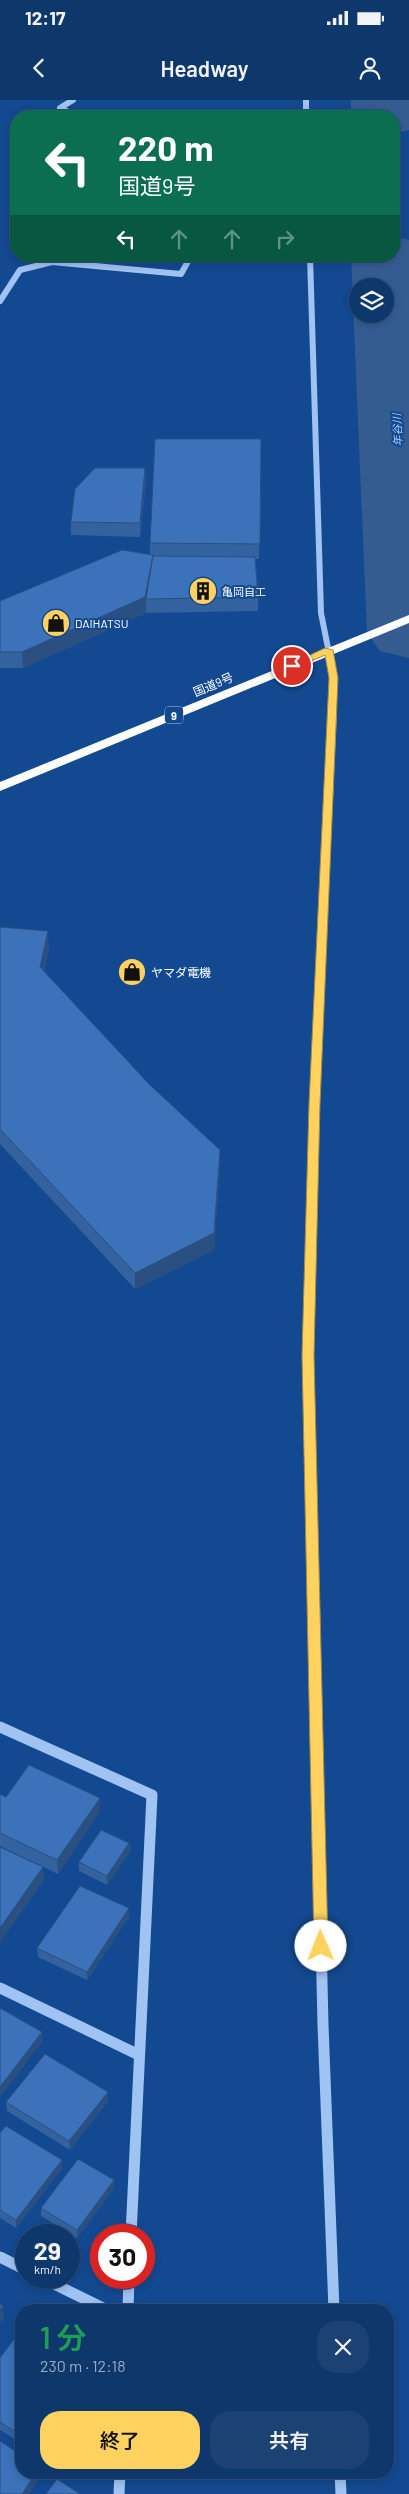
<!DOCTYPE html>
<html lang="ja">
<meta charset="utf-8">
<style>
:root{--surface:#0e376c;--page:#1c4274;--text:#f1f3f6;--muted:#9bacc2;--line:#2e517f;--accent:#ffd25f}
body{margin:0;font-family:Barlow,"Noto Sans JP",sans-serif;background:var(--page);color:var(--text);height:100vh;display:flex;flex-direction:column;font-size:19px;white-space:nowrap}
*{box-sizing:border-box;margin:0}
p{font-size:16px;color:var(--muted)}
.icon{flex:none;width:28px;height:28px;fill:none;stroke:currentColor;stroke-width:2;stroke-linecap:round;stroke-linejoin:round}
.map{position:relative;flex:1;overflow:hidden}
.drawer{position:absolute;left:15px;top:2204px;width:379px;height:175px;display:flex;flex-direction:column;background:var(--surface);border-radius:20px;box-shadow:0 2px 8px #0003,0 0 0 1px var(--line)}
.drawer>*{flex:none}
.top-card{position:absolute;left:10px;top:10px;width:390px;height:152px;border-radius:20px;box-shadow:0 2px 8px #0003,0 0 0 1px var(--line);background:#0b6e4f;color:#fff;overflow:hidden}
.tools{position:absolute;left:349px;top:178px;display:grid;gap:10px}
.tools a{display:grid;place-items:center;width:45px;height:45px;border-radius:50%;background:var(--surface);box-shadow:0 2px 8px #0003,0 0 0 1px var(--line);font-size:25px}
.speed{position:absolute;left:15px;top:2124px;display:flex;gap:10px;font-size:25px;font-weight:700;text-align:center}
.speed>*{display:grid;place-content:center;width:65px;height:65px;border-radius:50%;background:var(--surface);box-shadow:0 2px 8px #0003,0 0 0 1px var(--line);line-height:1}
.speed small{font-size:12px;font-weight:400}
.speed .limit{border:8px solid #d22;background:#fff;color:#111}
.pin{position:absolute;display:grid;place-items:center;width:42px;height:42px;color:#fff;margin:-21px;border:2px solid #fff;border-radius:50%;box-shadow:0 1px 5px #0007}
.me{position:absolute;width:55px;margin:-28px;rotate:359deg;stroke-linejoin:round;filter:drop-shadow(0 0 4px #0008)}
.turn{display:flex;align-items:center;gap:18px;height:105px;padding:0 25px;font-size:22px}
.turn .icon{width:65px;height:65px;stroke-width:2.5}
.turn b{display:block;font-size:35px;line-height:42px}
.lanes{display:flex;align-items:center;height:48px;padding:0 25px;background:#0003;justify-content:center;gap:25px;direction:ltr}
.lanes .off{opacity:.35}
.round{display:grid;place-items:center;flex:none;width:52px;height:52px;border-radius:20px;background:var(--page)}
.summary{display:flex;align-items:center;justify-content:space-between;height:85px;padding:0 25px}
h1{font-size:30px;font-weight:600;line-height:38px;color:#1e9e55}
.cta{display:flex;gap:10px;margin-top:auto;padding:10px 25px}
.cta a{flex:1;height:58px;border-radius:20px;background:var(--accent);color:#111;font-size:20px;font-weight:600;line-height:58px;text-align:center}
.cta a+a{background:var(--page);color:var(--text)}
.status{display:flex;justify-content:space-between;align-items:center;height:35px;padding:0 25px;background:var(--surface);direction:ltr}
.status svg{height:14px;fill:currentColor}
header{display:flex;justify-content:space-between;align-items:center;height:65px;padding:0 25px;background:var(--surface);font-size:22px;font-weight:600}
.map>svg:first-child{display:block}
.lines{fill:none;stroke-linecap:round;stroke-linejoin:round}
.river{fill:#355c91;fill-rule:evenodd}
.minor-far2{stroke:#9fc3f2;stroke-width:6}
.minor-far1{stroke:#9fc3f2;stroke-width:8}
.minor{stroke:#9fc3f2;stroke-width:11}
.highway{fill:#fff;fill-rule:evenodd}
.wall{fill:#34629f}
.shaded-wall{fill:#2a5082}
.building{fill:#3c72b9;stroke:#2a5082}
.route{fill:#ffd25f;stroke:#a6883e}
.labels{text-anchor:middle;dominant-baseline:central;stroke-width:4;stroke-linejoin:round;paint-order:stroke}
.far-water-label{font-size:11px;font-style:italic;fill:#abcef9;stroke:#134990}
.far-poi-label{font-size:11px;fill:#fff;stroke:#134990;text-anchor:start}
.shield{fill:#134990;stroke:#b8c8de;stroke-width:1}
.shield-label{font-size:11px;font-weight:bold;fill:#fff}
.poi-label{font-size:12px;fill:#fff;stroke:#134990;text-anchor:start}
.street-label{font-size:12px;fill:#fff;stroke:#134990}
</style>
<div class="status"><b>12:17</b><svg viewBox="0 0 49 12"><path d="M0 12V9h3v3zM5 12V6h3v6zM10 12V3h3v9zM15 12V0h3v12zM26 1h20v11H26zM47 4h2v5h-2z"/></svg></div>
<header><svg class="icon" aria-label="back" viewBox="0 0 24 24"><path d="M15 5l-7 7 7 7"/></svg>Headway<svg class="icon" aria-label="person" viewBox="0 0 24 24"><circle cx="12" cy="8" r="4"/><path d="M4 21q1-7 8-7t8 7"/></svg></header>
<div class="map">
<svg width="409" height="2394" viewBox="0 0 409 2394">
<rect width="100%" height="100%" fill="#134990"/>
<g class="lines">
<!-- river -->
<g class="river">
<polygon points="351,0 409,0 409,30 394,34 394,16 351,16"/>
<path d="M394 136 409 140V558L380 551 367 533 351 156H394ZM358 186H385V214H358Z"/>
</g>
<!-- minor-far2 -->
<g class="minor-far2">
<polyline points="73,0 60,8 77,16"/>
<polyline points="306,0 306,16"/>
<polyline points="310,156 321,513 334,578 332,612"/>
<polyline points="0,201 20,170 52,162 181,174 191,156"/>
</g>
<!-- minor-far1 -->
<polyline class="minor-far1" points="311,1394 308,1255 315,1004 333,610"/>
<!-- minor -->
<g class="minor">
<polyline points="311,1392 323,1925 334,2210"/>
<polyline points="0,1627 152,1695 131,2135"/>
<polyline points="0,1888 139,1955"/>
<polyline points="0,2157 26,2170"/>
<polyline points="42,2178 107,2210"/>
<polyline points="128,2210 129,2178"/>
<polyline points="340,2372 341,2394"/>
<polyline points="119,2394 120,2372"/>
</g>
<!-- highway -->
<polygon class="highway" points="409,515 409,523 0,691 0,682"/>
</g>
<!-- wall -->
<g class="wall">
<polygon points="261,339 259,459 255,459 258,497 258,511 146,513 23,568 0,568 0,501 150,454 150,443"/>
<polygon points="145,368 146,382 140,437 71,435 71,422"/>
<polygon points="0,827 49,847 44,871 220,1066 214,1150 135,1189 0,1044"/>
<polygon points="0,1694 6,1697 100,1711 58,1774 0,1746"/>
<polygon points="129,1743 130,1752 107,1785 79,1771 79,1762"/>
<polygon points="129,1808 129,1817 87,1880 38,1857 37,1848"/>
<polygon points="108,2001 70,2050 7,2011 6,2002"/>
<polygon points="0,2033 62,2060 62,2068 16,2128 0,2118"/>
<polygon points="114,2080 114,2088 77,2138 41,2116 41,2108"/>
<polygon points="21,2230 20,2342 0,2330 0,2258"/>
</g>
<!-- shaded-wall -->
<g class="shaded-wall">
<polygon points="145,368 146,382 140,437 140,423"/>
<polygon points="153,455 146,499 146,513 23,568 22,552"/>
<polygon points="48,831 49,847 41,883 40,867"/>
<polygon points="220,1050 220,1066 214,1150 135,1189 135,1173"/>
<polygon points="100,1698 100,1711 58,1774 57,1760"/>
<polygon points="129,1743 130,1752 107,1785 107,1776"/>
<polygon points="43,1767 44,1780 0,1843 0,1828"/>
<polygon points="129,1808 129,1817 87,1880 87,1872"/>
<polygon points="42,1932 43,1941 0,1997 0,1987"/>
<polygon points="108,1992 108,2001 70,2050 69,2041"/>
<polygon points="62,2060 62,2068 16,2128 16,2120"/>
<polygon points="114,2080 114,2088 77,2138 77,2130"/>
<polygon points="3,2206 4,2218 0,2224 0,2210"/>
<polygon points="21,2331 21,2340 20,2342 19,2334"/>
<polygon points="37,2372 41,2372 41,2376 29,2394 22,2394"/>
</g>
<!-- building -->
<g class="building">
<polygon points="155,339 261,339 260,444 150,443"/>
<polygon points="95,368 145,368 140,423 71,422 75,389"/>
<polygon points="122,450 153,455 145,497 22,552 0,552 0,501"/>
<polygon points="153,456 255,457 258,497 146,499"/>
<polygon points="0,827 48,831 40,867 150,985 220,1050 214,1133 135,1173 0,1029"/>
<polygon points="29,1665 100,1698 57,1760 0,1733 0,1694 6,1697"/>
<polygon points="101,1730 129,1743 107,1776 79,1762"/>
<polygon points="0,1747 43,1767 0,1828"/>
<polygon points="80,1786 129,1808 87,1872 37,1848"/>
<polygon points="0,1908 42,1932 0,1987"/>
<polygon points="45,1954 108,1992 69,2041 6,2002"/>
<polygon points="6,2026 62,2060 16,2120 0,2110 0,2033"/>
<polygon points="78,2059 114,2080 77,2130 41,2108"/>
<polygon points="0,2204 3,2206 0,2210"/>
<polygon points="21,2230 21,2331 19,2334 0,2322 0,2258"/>
<polygon points="0,2341 21,2355 21,2372 37,2372 22,2394 0,2394"/>
<polygon points="57,2379 80,2394 46,2394"/>
</g>
<!-- route -->
<polygon class="route" points="325,548 333,550 338,578 320,1004 314,1255 328,1846 326,1850 316,1850 314,1846 302,1255 309,1004 329,578 325,555 295,568 287,566"/>
<!-- icons -->
<defs>
<symbol id="building-disc" viewBox="-11 -11 22 22"><circle r="9.5" fill="#ffd25f" stroke="#134990"/><path d="M-4-6H4V6H1V3H-1V6H-4ZM-2.5-4.3h1.7v1.8h-1.7ZM.8-4.3h1.7v1.8H.8ZM-2.5-1h1.7V.8h-1.7ZM.8-1h1.7V.8H.8Z" fill="#111"/></symbol>
<symbol id="shop-disc" viewBox="-11 -11 22 22"><circle r="9.5" fill="#ffd25f" stroke="#134990"/><path d="M-5-2.5h2.3a2.7 3.5 0 0 1 5.4 0H5L5.5 6h-11ZM-1.5-2.5h3a1.5 2.3 0 0 0-3 0Z" fill="#111"/></symbol>
</defs>
<g fill-rule="evenodd">
<use href="#building-disc" x="187" y="475" width="32" height="32"/>
<use href="#shop-disc" x="40" y="507" width="32" height="32"/>
<use href="#shop-disc" x="116" y="856" width="32" height="32"/>
</g>
<g class="labels">
<!-- far-water labels -->
<g class="far-water-label">
<text transform="translate(397 330) rotate(-93)">年谷川</text>
</g>
<!-- far-poi labels -->
<g class="far-poi-label">
<text x="222" y="491">亀岡自工</text>
</g>
<!-- shield labels -->
<rect class="shield" x="165" y="606.5" width="18" height="17" rx="4"/>
<g class="shield-label">
<text x="174" y="615">9</text>
</g>
<!-- poi labels -->
<g class="poi-label">
<text x="75" y="523">DAIHATSU</text>
<text x="151" y="872">ヤマダ電機</text>
</g>
<!-- street labels -->
<g class="street-label">
<text transform="translate(213 584) rotate(-23)">国道9号</text>
</g>
</g>
</svg>
<div class="tools">
<a><svg class="icon" aria-label="layers" viewBox="0 0 24 24"><path d="M12 4l9 5-9 5-9-5zM3 14l9 5 9-5"/></svg></a>
</div>
<div class="speed"><div>29<small>km/h</small></div><div class="limit">30</div></div>
<div class="pin" style="left:292px;top:566px;background:#d93025"><svg class="icon" aria-label="arrive" viewBox="0 0 24 24"><path d="M6 21V4h12l-3 4 3 4H6"/></svg></div>
<svg class="me" style="left:321px;top:1846px" viewBox="-20 -20 40 40"><circle r="19" fill="#fff"/><path d="M0-13L10 11 0 6-10 11z" fill="#ffd25f"/></svg>
<div class="top-card">
<div class="turn"><svg class="icon" aria-label="left" viewBox="0 0 24 24"><path d="M17 20v-9H6M10 6l-5 5 5 5"/></svg><div><b>220 m</b>国道9号</div></div>
<div class="lanes"><svg class="icon" aria-label="left" viewBox="0 0 24 24"><path d="M17 20v-9H6M10 6l-5 5 5 5"/></svg><svg class="icon off" aria-label="ahead" viewBox="0 0 24 24"><path d="M12 20V5M6 11l6-6 6 6"/></svg><svg class="icon off" aria-label="ahead" viewBox="0 0 24 24"><path d="M12 20V5M6 11l6-6 6 6"/></svg><svg class="icon off" aria-label="right" viewBox="0 0 24 24"><path d="M7 20v-9h11M14 6l5 5-5 5"/></svg></div>
</div>
<section class="drawer">
<div class="summary"><div><h1>1 分</h1><p>230 m · 12:18</p></div><a class="round"><svg class="icon" aria-label="close" viewBox="0 0 24 24"><path d="M6 6l12 12M18 6L6 18"/></svg></a></div>
<div class="cta"><a>終了</a><a>共有</a></div>
</section>
</div>
